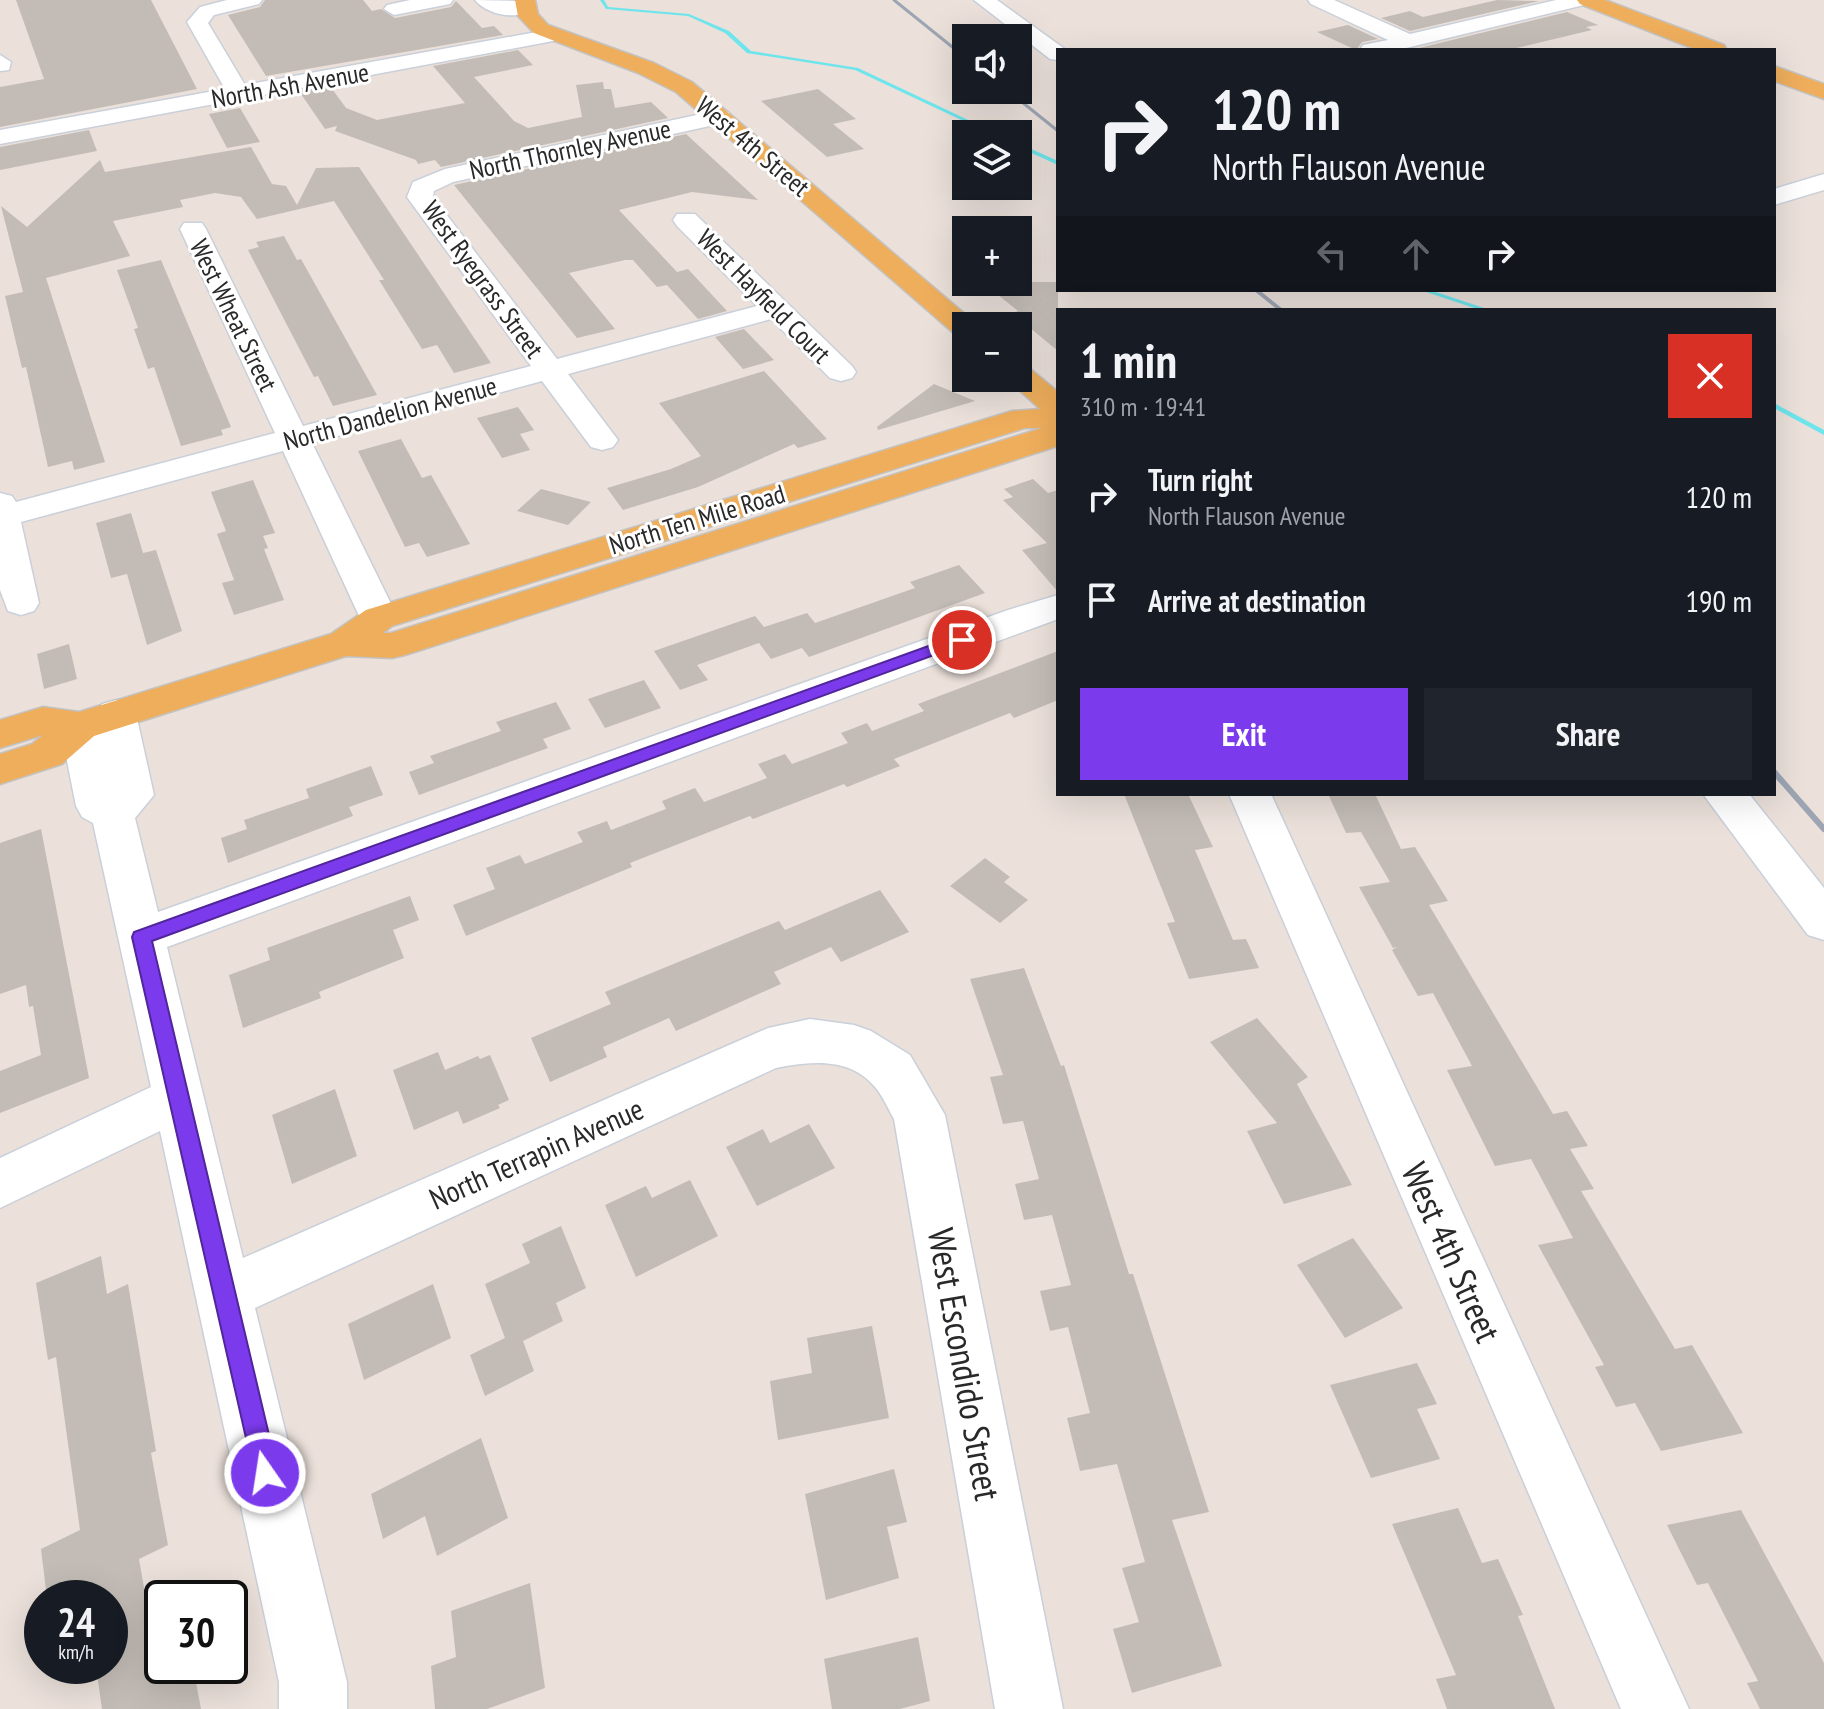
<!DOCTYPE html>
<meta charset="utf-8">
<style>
:root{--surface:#171b24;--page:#20242c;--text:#f1f3f6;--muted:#9ea1a6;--accent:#7c3aed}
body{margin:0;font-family:"PT Sans Narrow",sans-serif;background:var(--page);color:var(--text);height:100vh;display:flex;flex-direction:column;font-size:30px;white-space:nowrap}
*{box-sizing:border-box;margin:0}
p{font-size:26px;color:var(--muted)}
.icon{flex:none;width:44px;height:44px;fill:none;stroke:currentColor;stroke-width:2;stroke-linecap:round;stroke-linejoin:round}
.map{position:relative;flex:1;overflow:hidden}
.side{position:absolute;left:1056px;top:308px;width:720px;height:488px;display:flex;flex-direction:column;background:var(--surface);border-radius:0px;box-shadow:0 8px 32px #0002}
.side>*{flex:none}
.top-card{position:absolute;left:1056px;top:48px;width:720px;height:244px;border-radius:0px;box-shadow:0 8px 32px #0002;background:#171b24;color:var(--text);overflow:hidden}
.tools{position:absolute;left:952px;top:24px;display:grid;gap:16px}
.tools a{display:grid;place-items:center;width:80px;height:80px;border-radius:0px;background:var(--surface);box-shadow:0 8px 32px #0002;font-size:40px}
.speed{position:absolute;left:24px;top:1580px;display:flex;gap:16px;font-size:40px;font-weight:700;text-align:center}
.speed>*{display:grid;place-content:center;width:104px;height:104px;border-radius:50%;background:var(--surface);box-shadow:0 8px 32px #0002;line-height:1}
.speed small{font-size:20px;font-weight:400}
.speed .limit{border:4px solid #111;border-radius:12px;background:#fff;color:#111}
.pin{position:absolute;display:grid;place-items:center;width:68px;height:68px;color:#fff;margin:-34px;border:4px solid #fff;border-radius:50%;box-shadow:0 2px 8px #0007}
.me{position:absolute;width:88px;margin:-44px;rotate:347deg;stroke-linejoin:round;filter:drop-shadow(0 0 6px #0008)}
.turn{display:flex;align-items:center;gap:28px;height:168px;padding:0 24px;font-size:36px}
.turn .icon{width:104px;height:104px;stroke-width:2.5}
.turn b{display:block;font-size:56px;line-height:68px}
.lanes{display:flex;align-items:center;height:76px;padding:0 24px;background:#0003;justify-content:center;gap:40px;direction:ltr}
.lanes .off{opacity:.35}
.round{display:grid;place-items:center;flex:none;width:84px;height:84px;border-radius:0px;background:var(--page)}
.headline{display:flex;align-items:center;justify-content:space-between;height:136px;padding:0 24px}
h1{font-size:48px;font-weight:700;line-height:60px}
.button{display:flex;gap:16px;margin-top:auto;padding:16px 24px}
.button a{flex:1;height:92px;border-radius:0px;background:var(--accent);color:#fff;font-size:32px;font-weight:700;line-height:92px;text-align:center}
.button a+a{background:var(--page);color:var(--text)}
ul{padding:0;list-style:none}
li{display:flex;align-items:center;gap:24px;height:104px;padding:0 24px}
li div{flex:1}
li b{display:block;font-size:30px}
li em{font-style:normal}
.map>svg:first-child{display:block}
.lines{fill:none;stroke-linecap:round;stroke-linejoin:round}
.stream{fill:#6ee5ec;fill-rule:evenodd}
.building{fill:#c3bcb6}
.minor-casing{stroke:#c9d0da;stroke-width:3}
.major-casing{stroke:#c3c3c3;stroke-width:3}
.minor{fill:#fff;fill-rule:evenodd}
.major{fill:#eeae5c;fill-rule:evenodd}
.rail-far2{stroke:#9da5b3;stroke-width:3}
.rail-far1{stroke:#9da5b3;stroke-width:4}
.rail{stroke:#9da5b3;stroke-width:6}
.route{fill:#7c3aed;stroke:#51269a;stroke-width:2}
.labels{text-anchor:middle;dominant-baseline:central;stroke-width:6;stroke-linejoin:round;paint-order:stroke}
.far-street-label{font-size:26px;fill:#292929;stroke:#fff}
.street-label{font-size:30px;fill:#292929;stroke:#fff}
.near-street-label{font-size:36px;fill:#292929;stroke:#fff}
</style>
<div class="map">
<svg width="1824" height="1709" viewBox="0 0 1824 1709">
<rect width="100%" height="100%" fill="#ebe0da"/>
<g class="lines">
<!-- stream -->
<g class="stream">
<polygon points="600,0 604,0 608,7 689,14 729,31 751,51 858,68 998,134 991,134 855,70 747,53 725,33 688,16 606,9"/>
<polygon points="1018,143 1058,161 1058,165 1018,147"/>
<polygon points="1420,290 1430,290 1490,310 1480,310"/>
<polygon points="1774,403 1824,430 1824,435 1774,408"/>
</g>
</g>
<!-- building -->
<g class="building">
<polygon points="16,0 151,0 197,89 0,127 0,87 44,79"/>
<polygon points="265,0 363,0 372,11 381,9 395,18 451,7 456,1 482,28 494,26 503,35 266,76 228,15 260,7"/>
<polygon points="1497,0 1539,1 1410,31 1381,18 1410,11 1423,17"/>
<polygon points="1567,12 1598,25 1586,27 1592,30 1508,50 1411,50"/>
<polygon points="1348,25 1378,39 1362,42 1356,50 1317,32"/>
<polygon points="518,50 533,65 474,77 514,121 528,128 582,117 576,85 603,82 604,89 611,89 615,108 651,102 668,118 441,167 435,160 418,164 416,160 335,131 337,126 325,129 299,91 330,86 346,108 377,120 465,103 433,66"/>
<polygon points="818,89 856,119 833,124 864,149 827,157 761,101"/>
<polygon points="240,108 260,142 227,148 209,114"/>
<polygon points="89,130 97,151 0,170 0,147"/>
<polygon points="686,134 758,200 692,192 619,210 677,272 688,269 727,311 698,319 667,285 657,287 633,260 625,260 569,273 615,329 577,338 454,185"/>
<polygon points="251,147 272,184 286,186 297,205 316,168 359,167 491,363 454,373 437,345 422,349 379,280 384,280 334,201 257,219 241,197 215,193 180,200 183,207 113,221 130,256 46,278 105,462 74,470 72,461 48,467 26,367 22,368 5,296 23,292 1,206 27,227 100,160 105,172"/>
<polygon points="284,236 297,260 301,259 377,395 333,406 318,376 314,377 248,250 259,247 256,242"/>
<polygon points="161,260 231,427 221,430 223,435 181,446 154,367 148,369 134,329 138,328 117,270"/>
<polygon points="982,282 1058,282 1058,351 1012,313 1018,311"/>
<polygon points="744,329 774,360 743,369 715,337"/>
<polygon points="764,371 827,439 798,448 794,444 698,487 623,510 607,488 671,469 701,456 659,403"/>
<polygon points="934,384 975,401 878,430 877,427"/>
<polygon points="518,407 534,430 520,434 530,450 502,458 477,418"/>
<polygon points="401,439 422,478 431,475 470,544 427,557 419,543 405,547 358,451"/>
<polygon points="1033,479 1048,493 1058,490 1058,592 1022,550 1047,543 1003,500 1013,497 1004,489"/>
<polygon points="253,480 275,533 263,536 268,548 264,549 284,600 234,615 222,583 234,580 217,534 226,531 211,492"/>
<polygon points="541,489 591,502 568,525 517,511"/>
<polygon points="131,513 143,553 156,550 182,631 147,645 127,574 111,578 96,523"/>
<polygon points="959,565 985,593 809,657 802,648 771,659 759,643 697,665 708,680 680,690 654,651 755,616 764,627 807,613 815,623 915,588 910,582"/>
<polygon points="69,644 77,679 44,689 37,654"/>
<polygon points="1058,651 1058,700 1014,718 1010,713 894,759 900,766 847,787 844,784 753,819 750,816 630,863 632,867 466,936 453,905 495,889 486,868 520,855 525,864 583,842 577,832 607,821 611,830 666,809 662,801 695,788 704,802 767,778 758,764 785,754 792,764 848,743 841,733 867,723 872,731 924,711 918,704"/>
<polygon points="644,680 661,708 605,728 588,699"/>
<polygon points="556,702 571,729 543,739 548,748 419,795 409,772 434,763 430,756 501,731 496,722"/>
<polygon points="371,766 383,795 349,807 353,816 228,863 221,838 247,829 244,820 309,798 306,789"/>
<polygon points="1124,794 1188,794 1213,847 1195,850 1233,940 1246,939 1259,968 1189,979 1167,923 1175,922"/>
<polygon points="1328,794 1375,794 1401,849 1415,847 1448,901 1429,905 1553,1114 1567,1111 1588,1146 1570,1149 1594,1189 1581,1191 1675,1349 1692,1345 1743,1433 1661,1451 1635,1403 1616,1407 1595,1367 1604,1365 1538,1245 1573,1238 1531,1159 1495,1166 1447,1070 1472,1066 1433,993 1418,996 1392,950 1397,947 1393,948 1359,887 1390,882 1361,832 1346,833"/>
<polygon points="41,829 89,1078 0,1113 0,1071 41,1055 33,1006 29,1007 26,985 0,994 0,843"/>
<polygon points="985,858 1010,877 1004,882 1028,900 1000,923 950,886"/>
<polygon points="880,890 909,932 841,962 831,947 774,972 781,984 676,1031 669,1018 603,1047 607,1057 550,1082 531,1038 611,1004 605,992 779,921 785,930"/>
<polygon points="410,896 419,920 393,930 404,958 319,992 321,998 243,1028 229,975 270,960 267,948"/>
<polygon points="1024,968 1061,1066 1064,1065 1129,1274 1133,1274 1209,1512 1172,1520 1222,1666 1132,1693 1113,1629 1139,1622 1122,1568 1145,1562 1117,1464 1080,1471 1067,1418 1090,1413 1068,1327 1050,1331 1040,1291 1071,1285 1052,1215 1024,1220 1015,1184 1039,1179 1023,1121 1003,1124 990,1077 1003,1075 970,979"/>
<polygon points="1257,1018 1308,1077 1297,1084 1352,1185 1284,1204 1247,1131 1277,1123 1210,1042"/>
<polygon points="438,1052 445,1070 478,1056 480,1059 490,1055 509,1100 498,1105 500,1108 463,1124 458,1111 414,1130 393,1070"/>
<polygon points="335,1089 357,1156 292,1184 272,1115"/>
<polygon points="809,1124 835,1168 757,1206 726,1147 763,1129 770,1143"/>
<polygon points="690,1180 718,1236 636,1277 605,1205 646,1186 652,1198"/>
<polygon points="561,1226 586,1288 556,1303 563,1321 523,1341 534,1371 485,1396 470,1355 505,1338 485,1284 530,1263 522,1244"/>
<polygon points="1353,1238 1403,1308 1345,1338 1297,1265"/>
<polygon points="101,1256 107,1294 128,1284 156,1451 151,1453 168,1545 139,1559 154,1645 162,1641 162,1666 193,1666 201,1709 102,1709 97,1674 110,1668 110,1598 47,1598 41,1549 80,1530 56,1357 48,1360 36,1283"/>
<polygon points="433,1284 451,1338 364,1380 348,1324"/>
<polygon points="872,1326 889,1418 778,1440 770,1381 812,1373 807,1338"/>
<polygon points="1417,1363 1437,1404 1417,1409 1440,1459 1371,1478 1330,1385"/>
<polygon points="481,1438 508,1518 437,1556 425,1516 383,1539 371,1494"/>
<polygon points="894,1469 907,1522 887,1527 899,1578 826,1600 805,1494"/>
<polygon points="1458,1508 1482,1563 1498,1559 1523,1615 1518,1616 1555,1709 1447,1709 1436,1679 1456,1675 1392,1524"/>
<polygon points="1741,1510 1824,1663 1824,1709 1760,1709 1747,1683 1758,1681 1708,1583 1697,1585 1667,1525"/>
<polygon points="530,1583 545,1688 487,1709 435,1709 431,1666 456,1657 451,1611"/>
<polygon points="918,1637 930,1701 900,1709 832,1709 824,1659"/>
</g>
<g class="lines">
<defs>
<g id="minor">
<polygon points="227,0 262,0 259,4 214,15 208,23 245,85 553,29 563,35 553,41 0,144 0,130 225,89 187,22 200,7"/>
<polygon points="410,0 453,0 450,4 394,15 384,9 387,5"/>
<path d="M475 0 524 1 534 7C520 22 487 15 475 0Z"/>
<polygon points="974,0 997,0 1066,50 1058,50 1058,60 1050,59"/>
<polygon points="1308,0 1334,0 1410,34 1556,0 1591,0 1588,4 1398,50 1360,50 1363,45 1388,40 1311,4"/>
<polygon points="0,55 11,62 9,70 0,71"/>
<polygon points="720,110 728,112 732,117 728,122 453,182 434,191 433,197 557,359 757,306 677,226 673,220 677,214 695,214 852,366 856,372 852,378 841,381 830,378 771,319 568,374 618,440 613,447 602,450 591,447 542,381 312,443 398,618 392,626 379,630 366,626 360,618 283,451 21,522 39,603 34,611 21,615 8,611 0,590 0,493 12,496 16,502 275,433 180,229 184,223 202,223 206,229 303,426 531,366 407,197 413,182 445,169"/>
<polygon points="1824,174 1824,190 1774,205 1774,189"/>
<path d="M1058 595V619L167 947 243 1258 768 1028 810 1019 854 1025 871 1031 910 1055 945 1115 1063 1709H995L894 1119C888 1109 883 1096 875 1087 850 1057 810 1061 776 1068L255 1308 347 1682V1709H279V1682L160 1131 0 1208V1158L151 1087 93 823 82 817 76 806 60 726 66 716 80 712 94 716 97 721 96 714 102 704 116 700 130 704 136 714 154 795 135 818 158 912 1008 610Z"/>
<polygon points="1229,794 1271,794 1689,1709 1621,1709"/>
<polygon points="1703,794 1749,794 1824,888 1824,940 1808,935"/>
</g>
<g id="major">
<polygon points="515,0 535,0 538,14 548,25 654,63 692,82 979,326 966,326 966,338 956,335 676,92 638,73 534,33 518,16"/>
<polygon points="1577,0 1605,0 1724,45 1727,50 1697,50 1580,4"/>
<polygon points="1774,66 1824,84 1824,99 1774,81"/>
<path d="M1018 365 1029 368 1058 392V446L405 655 392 658 346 656 94 736 62 764 0 784V754L32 744 43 735 0 748V720L43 707 79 712 331 634 366 610 1012 411 1040 409 1006 378H1018ZM1025 428H1042L391 633H383L392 626Z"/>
</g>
</defs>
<!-- minor casing -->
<use href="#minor" class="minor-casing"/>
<!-- major casing -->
<use href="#major" class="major-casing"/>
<!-- minor -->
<use href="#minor" class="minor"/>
<!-- major -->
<use href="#major" class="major"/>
<!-- rail-far2 -->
<g class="rail-far2">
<polyline points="894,0 966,58"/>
<polyline points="1007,90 1058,131"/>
</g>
<!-- rail-far1 -->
<polyline class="rail-far1" points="1256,290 1281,310"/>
<!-- rail -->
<polyline class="rail" points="1774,772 1824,829"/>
</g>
<!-- route -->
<polygon class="route" points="962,634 969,640 967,643 152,941 278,1473 274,1482 265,1485 256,1482 132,937 134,932"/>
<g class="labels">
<!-- far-street labels -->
<g class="far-street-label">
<text transform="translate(290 85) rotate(-10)">North Ash Avenue</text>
<text transform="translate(753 146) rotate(40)">West 4th Street</text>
<text transform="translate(570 149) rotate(-12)">North Thornley Avenue</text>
<text transform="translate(483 279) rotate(54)">West Ryegrass Street</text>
<text transform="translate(764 296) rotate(45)">West Hayfield Court</text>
<text transform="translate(234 315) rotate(64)">West Wheat Street</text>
<text transform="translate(390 413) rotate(-15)">North Dandelion Avenue</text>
<text transform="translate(697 519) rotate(-17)">North Ten Mile Road</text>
</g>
<!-- street labels -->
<g class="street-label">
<text transform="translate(536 1153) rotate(-24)">North Terrapin Avenue</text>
</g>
<!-- near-street labels -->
<g class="near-street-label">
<text transform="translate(1452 1252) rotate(66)">West 4th Street</text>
<text transform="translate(965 1364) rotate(80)">West Escondido Street</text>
</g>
</g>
</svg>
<div class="tools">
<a><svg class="icon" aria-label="sound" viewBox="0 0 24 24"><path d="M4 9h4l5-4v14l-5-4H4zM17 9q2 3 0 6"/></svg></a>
<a><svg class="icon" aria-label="layers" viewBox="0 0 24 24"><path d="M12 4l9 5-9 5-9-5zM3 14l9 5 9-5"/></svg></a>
<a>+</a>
<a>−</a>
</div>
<div class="speed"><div>24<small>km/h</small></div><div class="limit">30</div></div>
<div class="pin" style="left:962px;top:640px;background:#d93025"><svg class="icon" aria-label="arrive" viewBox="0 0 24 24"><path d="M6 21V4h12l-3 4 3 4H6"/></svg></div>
<svg class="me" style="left:265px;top:1473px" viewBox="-20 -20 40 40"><circle r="17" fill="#7c3aed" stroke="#fff" stroke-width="3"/><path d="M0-11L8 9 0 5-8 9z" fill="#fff"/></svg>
<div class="top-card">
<div class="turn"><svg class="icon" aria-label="right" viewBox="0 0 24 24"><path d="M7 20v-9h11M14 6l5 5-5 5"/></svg><div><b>120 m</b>North Flauson Avenue</div></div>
<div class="lanes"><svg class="icon off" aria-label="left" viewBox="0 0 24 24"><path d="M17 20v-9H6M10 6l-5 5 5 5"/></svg><svg class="icon off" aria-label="ahead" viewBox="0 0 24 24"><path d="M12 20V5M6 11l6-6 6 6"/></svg><svg class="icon" aria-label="right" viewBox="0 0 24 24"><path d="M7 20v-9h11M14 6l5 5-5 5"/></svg></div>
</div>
<section class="side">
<div class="headline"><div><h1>1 min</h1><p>310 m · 19:41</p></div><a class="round" style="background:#d93025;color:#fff"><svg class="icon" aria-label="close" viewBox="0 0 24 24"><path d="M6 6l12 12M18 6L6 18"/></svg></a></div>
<ul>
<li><svg class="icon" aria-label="right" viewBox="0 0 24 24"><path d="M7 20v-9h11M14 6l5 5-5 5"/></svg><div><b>Turn right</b><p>North Flauson Avenue</p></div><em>120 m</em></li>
<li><svg class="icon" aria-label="arrive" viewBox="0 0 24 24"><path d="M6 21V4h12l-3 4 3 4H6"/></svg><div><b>Arrive at destination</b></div><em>190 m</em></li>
</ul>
<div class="button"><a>Exit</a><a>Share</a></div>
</section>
</div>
